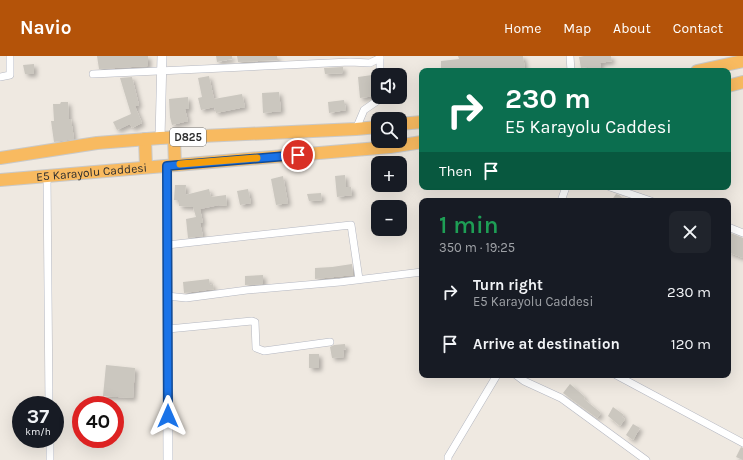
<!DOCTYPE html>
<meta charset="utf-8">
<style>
:root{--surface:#171b24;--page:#20242c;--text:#f1f3f6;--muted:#9ea1a6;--accent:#b45309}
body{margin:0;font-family:Karla,sans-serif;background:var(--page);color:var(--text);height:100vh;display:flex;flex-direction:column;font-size:15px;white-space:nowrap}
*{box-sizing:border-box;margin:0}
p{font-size:13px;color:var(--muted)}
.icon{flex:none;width:22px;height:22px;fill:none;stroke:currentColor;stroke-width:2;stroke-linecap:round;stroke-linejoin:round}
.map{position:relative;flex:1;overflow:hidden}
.panel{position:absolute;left:419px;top:142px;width:312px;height:180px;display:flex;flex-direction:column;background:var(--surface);border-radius:8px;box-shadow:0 4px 16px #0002}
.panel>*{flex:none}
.hud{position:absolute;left:419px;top:12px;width:312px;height:122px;border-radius:8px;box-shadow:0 4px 16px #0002;background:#0b6e4f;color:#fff;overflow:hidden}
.controls{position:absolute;left:371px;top:12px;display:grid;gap:8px}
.controls a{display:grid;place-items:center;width:36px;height:36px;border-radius:8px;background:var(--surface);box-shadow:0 4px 16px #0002;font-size:20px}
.speed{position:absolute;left:12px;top:340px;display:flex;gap:8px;font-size:20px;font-weight:700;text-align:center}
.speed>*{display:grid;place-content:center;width:52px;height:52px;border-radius:50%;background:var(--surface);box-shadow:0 4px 16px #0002;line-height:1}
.speed small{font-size:10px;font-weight:400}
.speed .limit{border:6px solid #d22;background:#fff;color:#111}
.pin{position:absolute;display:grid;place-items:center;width:34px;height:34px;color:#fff;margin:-17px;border:2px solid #fff;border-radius:50%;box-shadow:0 1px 4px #0007}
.me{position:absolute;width:44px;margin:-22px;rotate:0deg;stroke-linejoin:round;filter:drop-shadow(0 0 3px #0008)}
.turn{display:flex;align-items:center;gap:14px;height:84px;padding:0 20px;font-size:18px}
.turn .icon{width:52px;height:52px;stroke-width:2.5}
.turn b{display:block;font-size:28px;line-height:34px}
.then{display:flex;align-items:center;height:38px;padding:0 20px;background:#0003;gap:8px;font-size:15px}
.round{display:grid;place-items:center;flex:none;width:42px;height:42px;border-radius:8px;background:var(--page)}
.overview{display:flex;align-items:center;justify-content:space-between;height:68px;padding:0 20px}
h1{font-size:24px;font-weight:600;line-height:30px;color:#1e9e55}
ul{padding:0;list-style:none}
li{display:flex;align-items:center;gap:12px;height:52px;padding:0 20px}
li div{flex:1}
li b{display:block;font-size:15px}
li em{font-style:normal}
header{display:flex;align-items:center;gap:24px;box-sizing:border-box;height:56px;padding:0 20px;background:var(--accent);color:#fff}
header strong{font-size:19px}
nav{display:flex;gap:22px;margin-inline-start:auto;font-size:14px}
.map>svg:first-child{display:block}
.building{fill:#cbc7bf;filter:url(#shadow)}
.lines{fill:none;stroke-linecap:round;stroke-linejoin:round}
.minor-casing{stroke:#b4b7c1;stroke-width:8}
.tertiary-casing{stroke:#b4b7c1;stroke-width:10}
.trunk-casing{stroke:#c9c9c9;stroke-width:14}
.minor{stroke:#fff;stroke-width:7}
.tertiary{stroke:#fff;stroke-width:9}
.trunk{stroke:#f8ba60;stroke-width:12}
.route-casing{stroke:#114b97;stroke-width:10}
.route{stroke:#1a73e8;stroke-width:7}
.slow{stroke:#f59e0b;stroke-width:7}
.labels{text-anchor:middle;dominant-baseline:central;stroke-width:3.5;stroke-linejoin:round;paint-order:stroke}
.shield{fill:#fff;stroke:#6d6d6d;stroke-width:1}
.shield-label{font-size:11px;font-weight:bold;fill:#2e2e2e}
.street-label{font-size:12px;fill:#2e2e2e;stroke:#fff}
</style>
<header>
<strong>Navio</strong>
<nav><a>Home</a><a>Map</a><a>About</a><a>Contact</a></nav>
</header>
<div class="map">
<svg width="743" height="404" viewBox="0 0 743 404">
<defs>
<filter id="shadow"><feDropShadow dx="3" dy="3" stdDeviation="2" flood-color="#0004"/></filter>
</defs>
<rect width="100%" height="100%" fill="#efe9e1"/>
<!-- building -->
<g class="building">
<polygon points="97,0 148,0 148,10 99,13"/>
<polygon points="216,0 232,0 232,3 217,6"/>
<polygon points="237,0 277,0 278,4 238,6"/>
<polygon points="458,0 523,0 525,13 510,15 441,15 441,5 459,3"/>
<polygon points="584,0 611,0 612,5 600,7 601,12 589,14 588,11 581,12 579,1"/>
<polygon points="34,8 34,18 25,18 23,9"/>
<polygon points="343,11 343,17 325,18 324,12"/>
<polygon points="372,19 375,40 360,42 358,21"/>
<polygon points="209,20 214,43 242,38 245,51 216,57 214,51 201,54 198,42 202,41 198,22"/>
<polygon points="132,21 139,49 135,50 142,67 132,72 130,68 117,74 113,66 131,58 120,22"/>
<polygon points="279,36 281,55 263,57 262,37"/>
<polygon points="188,41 189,53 185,53 188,65 172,69 170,61 169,43"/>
<polygon points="344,44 346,54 329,57 328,46"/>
<polygon points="61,46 68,46 69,63 71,63 74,83 54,86 51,65 54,65 53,48 60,48"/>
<polygon points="345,119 346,131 351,131 352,139 337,141 335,120"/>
<polygon points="283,120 288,147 276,149 271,123"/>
<polygon points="175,129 186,129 185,139 209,133 211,141 226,139 227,149 219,150 219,149 200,153 203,167 200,167 203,180 188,182 186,163 196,161 193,151 179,150 179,144 174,144"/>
<polygon points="248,133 251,147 240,149 237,135"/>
<polygon points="321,137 322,144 309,145 307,138"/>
<polygon points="616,138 619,139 626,145 611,145"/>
<polygon points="728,176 743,182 743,202 728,196"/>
<polygon points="352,208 353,219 315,223 315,212 332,211"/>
<polygon points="263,219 263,228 245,229 245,220"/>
<polygon points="209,223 210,229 213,228 214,233 184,237 183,226"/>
<polygon points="345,288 346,293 343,294 344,301 332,302 330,291 334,289"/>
<rect x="309" y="298" width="10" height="14"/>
<polygon points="106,309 135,312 133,342 103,340"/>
<polygon points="570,328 585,341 584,343 601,357 597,362 563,337"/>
<polygon points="613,351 624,359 622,361 625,363 620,370 608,360"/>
<polygon points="633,368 640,372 633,384 626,379"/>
<polygon points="741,391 743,392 743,404 736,401"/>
</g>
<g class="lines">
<defs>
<g id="minor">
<polyline points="570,0 571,15"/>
<polyline points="380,2 380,19"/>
<polyline points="93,18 350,6 370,7 380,2 380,0"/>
<polyline points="0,21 10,19 10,0"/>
<polyline points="356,73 364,54 380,43 380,41"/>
<polyline points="47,120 49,349"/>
<polyline points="610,131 651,145"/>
<polyline points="561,145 566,131"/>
<polyline points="728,171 743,177"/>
<polyline points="167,189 351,169 359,223"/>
<polyline points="167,240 186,242 247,234 340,226 422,216"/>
<polyline points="168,273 252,265 255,266 256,292 264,295 330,286"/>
<polyline points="516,319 524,325 561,342 646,404"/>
<polyline points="616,319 743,387"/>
<polyline points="50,383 50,404"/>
<polyline points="448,404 448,401 497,319"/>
</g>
<g id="tertiary">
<polyline points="160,82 162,0"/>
<polyline points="167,110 168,404"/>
</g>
<g id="trunk">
<polyline points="697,15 743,5"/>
<polyline points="728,30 743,26"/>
<polyline points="400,68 422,66"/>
<polyline points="174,81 175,109"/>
<polyline points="145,83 146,111"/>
<polyline points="0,102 97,87 160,82 356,73 378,71"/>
<path id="s1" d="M0 124 390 91 422 86"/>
</g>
</defs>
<!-- minor casing -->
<use href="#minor" class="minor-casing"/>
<!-- tertiary casing -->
<use href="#tertiary" class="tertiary-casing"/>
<!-- trunk casing -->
<use href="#trunk" class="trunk-casing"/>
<!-- minor -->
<use href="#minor" class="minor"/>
<!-- tertiary -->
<use href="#tertiary" class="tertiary"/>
<!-- trunk -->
<use href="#trunk" class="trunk"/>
</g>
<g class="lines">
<defs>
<polyline id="route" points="168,360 167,110 298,99"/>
</defs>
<!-- route casing -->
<use href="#route" class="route-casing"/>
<!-- route -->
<use href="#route" class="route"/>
<!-- slow -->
<polyline class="slow" points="180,108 257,102"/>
</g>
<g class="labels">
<!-- shield labels -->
<rect class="shield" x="170" y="72" width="36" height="18" rx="3"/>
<g class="shield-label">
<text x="188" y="81">D825</text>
</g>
<!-- street labels -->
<g class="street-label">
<text stroke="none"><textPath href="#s1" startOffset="92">E5 Karayolu Caddesi</textPath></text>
</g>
</g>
</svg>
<div class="controls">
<a><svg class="icon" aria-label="sound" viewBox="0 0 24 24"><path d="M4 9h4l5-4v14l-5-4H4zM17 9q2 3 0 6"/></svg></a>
<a><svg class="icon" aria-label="search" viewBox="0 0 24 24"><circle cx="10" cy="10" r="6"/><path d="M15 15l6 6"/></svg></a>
<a>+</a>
<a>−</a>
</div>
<div class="speed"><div>37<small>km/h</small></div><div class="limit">40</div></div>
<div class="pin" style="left:298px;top:99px;background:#d93025"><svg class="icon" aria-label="arrive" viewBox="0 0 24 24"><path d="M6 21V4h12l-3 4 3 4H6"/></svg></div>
<svg class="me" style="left:168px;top:360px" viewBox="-20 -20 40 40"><path d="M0-17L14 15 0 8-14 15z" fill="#1a73e8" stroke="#fff" stroke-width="4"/></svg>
<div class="hud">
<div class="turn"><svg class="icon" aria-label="right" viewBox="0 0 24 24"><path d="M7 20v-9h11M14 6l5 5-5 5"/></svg><div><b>230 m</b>E5 Karayolu Caddesi</div></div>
<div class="then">Then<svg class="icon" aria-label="arrive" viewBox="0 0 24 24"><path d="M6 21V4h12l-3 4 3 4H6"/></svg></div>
</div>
<section class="panel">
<div class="overview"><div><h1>1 min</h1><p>350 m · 19:25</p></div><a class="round"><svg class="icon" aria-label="close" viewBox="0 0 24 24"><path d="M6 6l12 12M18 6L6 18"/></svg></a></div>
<ul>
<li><svg class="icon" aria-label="right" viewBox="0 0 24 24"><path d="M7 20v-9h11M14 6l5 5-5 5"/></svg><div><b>Turn right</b><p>E5 Karayolu Caddesi</p></div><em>230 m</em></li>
<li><svg class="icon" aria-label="arrive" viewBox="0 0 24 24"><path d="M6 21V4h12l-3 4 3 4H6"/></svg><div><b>Arrive at destination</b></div><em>120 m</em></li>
</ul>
</section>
</div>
